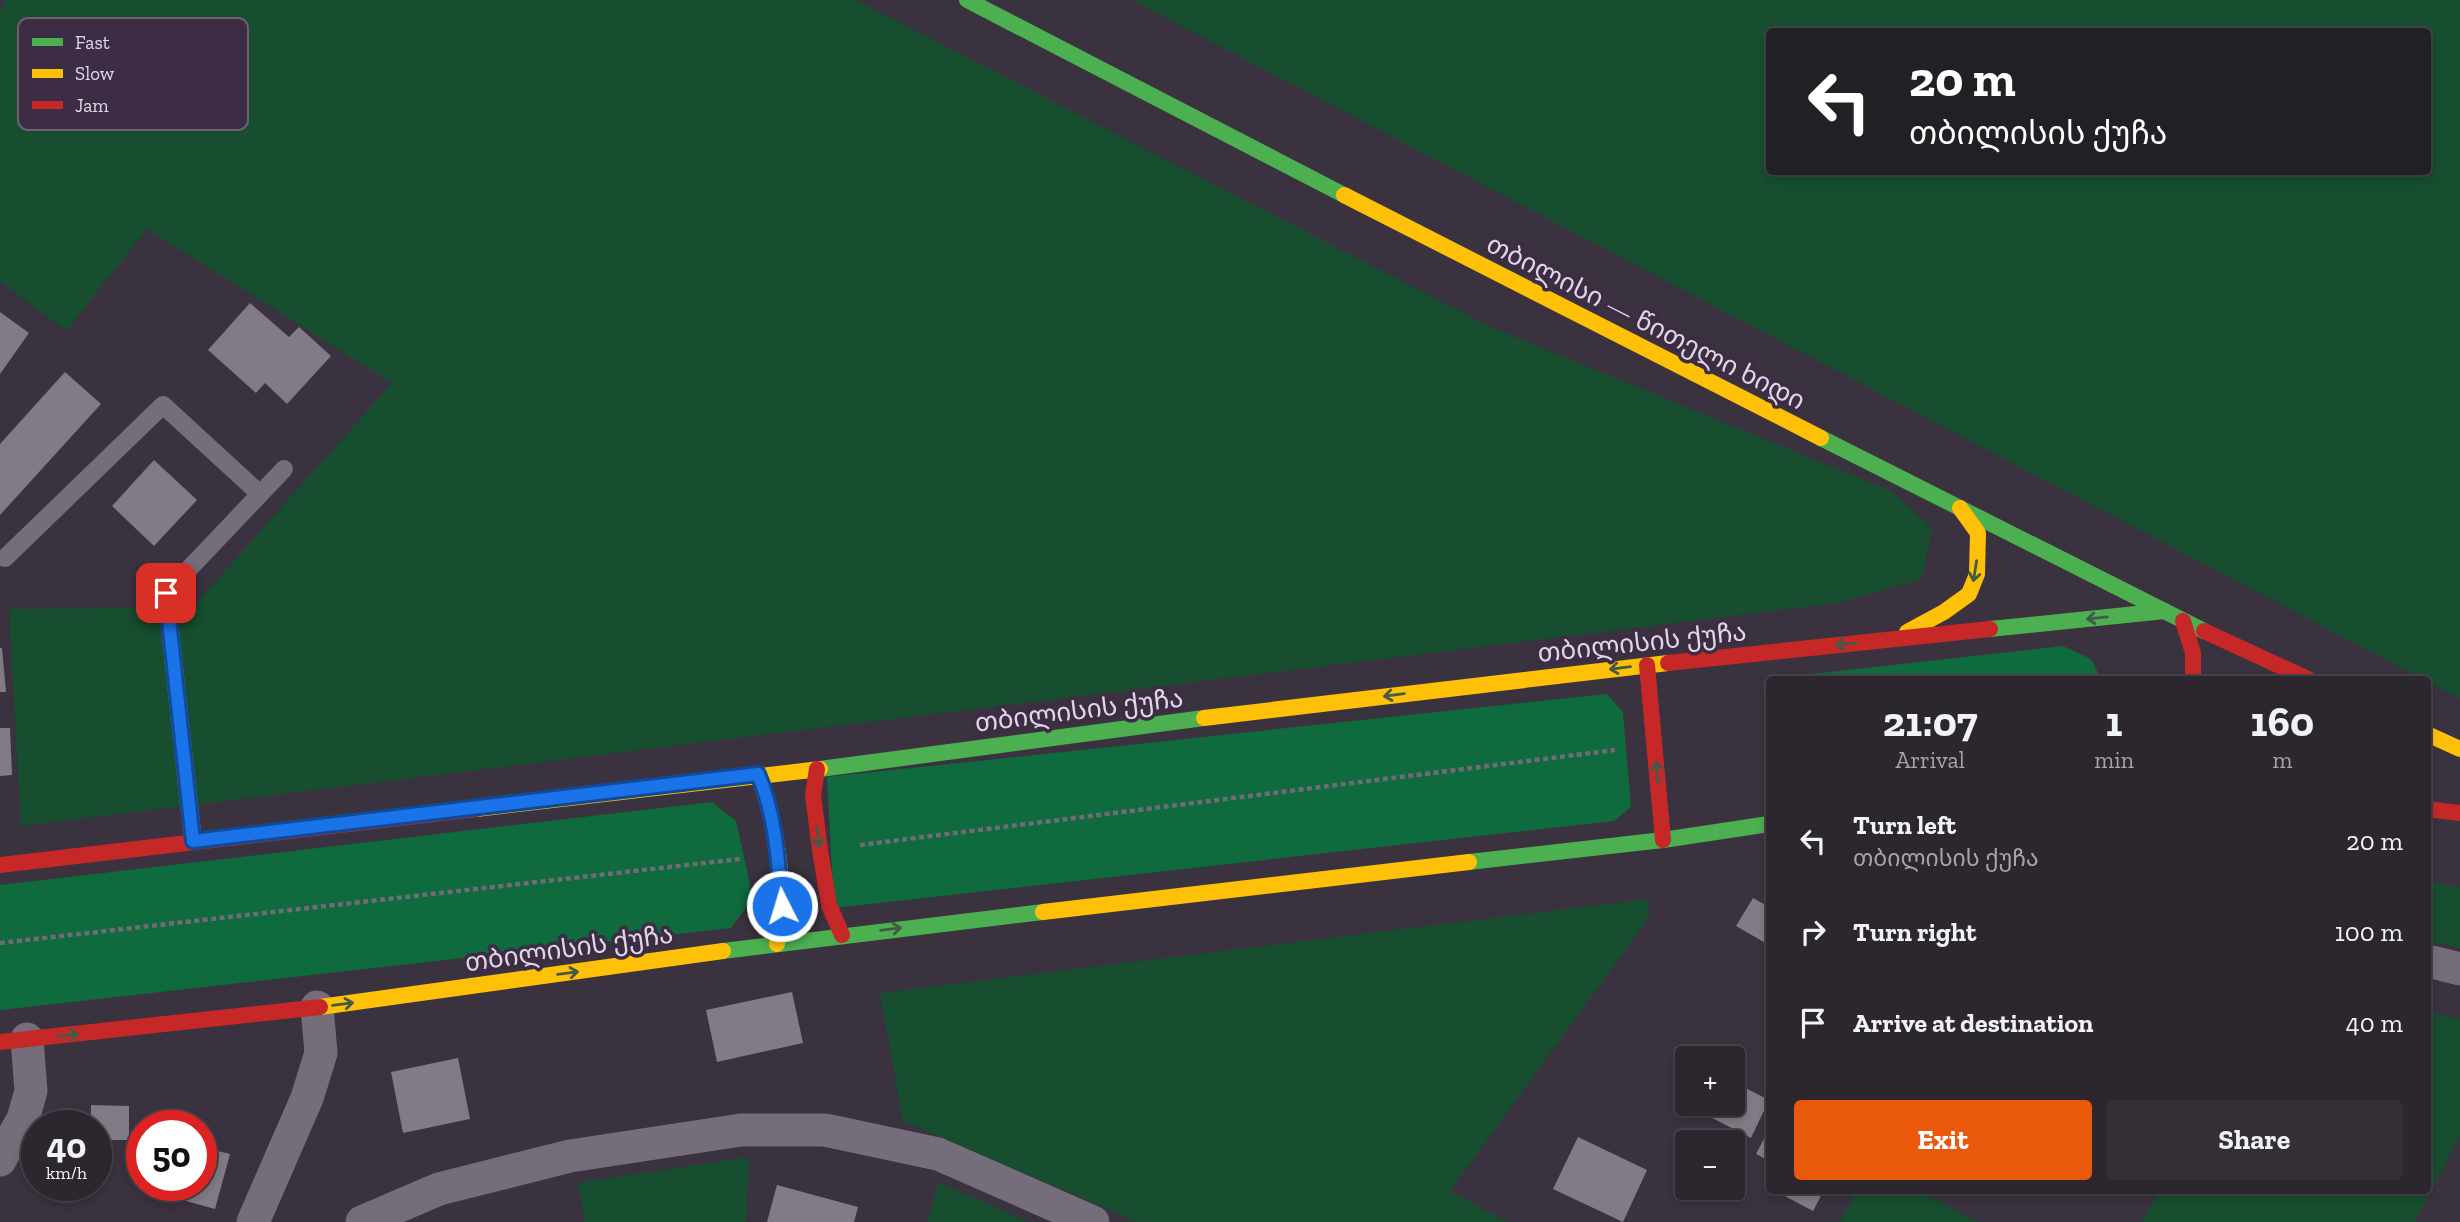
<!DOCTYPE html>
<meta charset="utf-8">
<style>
:root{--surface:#2c262e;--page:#342e36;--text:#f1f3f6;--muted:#a6a5aa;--line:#48434a;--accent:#ea580c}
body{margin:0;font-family:"Zilla Slab","Noto Sans Georgian",serif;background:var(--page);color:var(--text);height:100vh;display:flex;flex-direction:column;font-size:26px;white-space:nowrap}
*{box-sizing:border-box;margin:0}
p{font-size:23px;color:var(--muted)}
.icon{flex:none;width:38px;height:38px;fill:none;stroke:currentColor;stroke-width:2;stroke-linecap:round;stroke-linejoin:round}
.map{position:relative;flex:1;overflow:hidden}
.drawer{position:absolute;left:1766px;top:676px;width:665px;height:518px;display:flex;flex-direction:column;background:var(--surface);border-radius:7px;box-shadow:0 4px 10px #0003,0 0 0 2px var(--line)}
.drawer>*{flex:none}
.top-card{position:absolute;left:1766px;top:28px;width:665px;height:147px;border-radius:7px;box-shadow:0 4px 10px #0003,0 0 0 2px var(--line);background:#202124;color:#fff;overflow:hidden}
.tools{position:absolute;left:1675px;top:1046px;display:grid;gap:14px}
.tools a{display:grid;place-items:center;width:70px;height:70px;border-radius:7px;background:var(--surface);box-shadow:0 4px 10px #0003,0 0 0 2px var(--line);font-size:35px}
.speed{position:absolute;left:21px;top:1110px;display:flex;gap:14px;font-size:35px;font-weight:700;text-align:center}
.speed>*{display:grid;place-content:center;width:91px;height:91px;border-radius:50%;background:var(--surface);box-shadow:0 4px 10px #0003,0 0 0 2px var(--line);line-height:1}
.speed small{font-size:18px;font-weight:400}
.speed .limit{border:10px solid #d22;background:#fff;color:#111}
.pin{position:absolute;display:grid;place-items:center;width:60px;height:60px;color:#fff;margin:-30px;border-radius:14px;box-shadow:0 4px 10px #0006}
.me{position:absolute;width:77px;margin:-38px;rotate:355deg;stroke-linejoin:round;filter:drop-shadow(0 0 5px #0008)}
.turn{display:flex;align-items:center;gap:24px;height:147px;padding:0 28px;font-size:32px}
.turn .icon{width:91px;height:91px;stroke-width:2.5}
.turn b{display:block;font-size:49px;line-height:60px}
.eta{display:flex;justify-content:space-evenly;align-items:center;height:119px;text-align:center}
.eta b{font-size:42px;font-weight:700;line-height:49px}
.cta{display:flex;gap:14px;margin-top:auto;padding:14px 28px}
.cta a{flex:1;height:80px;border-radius:7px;background:var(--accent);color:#fff;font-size:28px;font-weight:700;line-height:80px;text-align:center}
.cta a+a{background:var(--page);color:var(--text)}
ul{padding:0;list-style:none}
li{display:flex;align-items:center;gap:21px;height:91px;padding:0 28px}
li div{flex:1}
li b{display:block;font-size:26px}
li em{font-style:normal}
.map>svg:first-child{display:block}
.green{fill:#164e2f;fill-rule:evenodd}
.forest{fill:#0f6a3e}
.building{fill:#827b86}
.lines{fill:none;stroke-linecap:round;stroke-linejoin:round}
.path{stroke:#716b75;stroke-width:4.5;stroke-dasharray:5 3.5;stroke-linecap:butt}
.lane{stroke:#756d79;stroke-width:18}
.street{stroke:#756d79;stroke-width:33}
.fast{stroke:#4caf50;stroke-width:16}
.slow{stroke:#ffc107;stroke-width:16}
.jam{stroke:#c62828;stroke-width:16}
.oneway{stroke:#425a48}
.route-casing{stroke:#114b97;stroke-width:18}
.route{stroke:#1a73e8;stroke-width:12}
.labels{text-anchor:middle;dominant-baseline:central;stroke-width:7;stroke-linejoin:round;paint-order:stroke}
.street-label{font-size:26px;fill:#e0d6e6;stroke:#3c2c44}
.key{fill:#3c2c44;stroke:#6d5f75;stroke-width:2}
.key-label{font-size:19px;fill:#e0d6e6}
</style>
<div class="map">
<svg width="2460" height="1222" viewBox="0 0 2460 1222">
<rect width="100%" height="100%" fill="#3a323e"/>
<!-- green -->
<g class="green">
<polygon points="6,0 856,0 1491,327 1891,491 1932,528 1922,579 1838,603 21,826 9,609 193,607 392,383 147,229 66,331 0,281 0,10"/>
<path d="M1132 0H2460V699L2427 681V679H2423ZM1769 32H2427V172H1769Z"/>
<polygon points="2427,881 2460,887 2460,948 2427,941"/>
<polygon points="1648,899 1650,916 1450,1191 1508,1222 1138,1222 903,1121 880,993"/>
<polygon points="2427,1012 2460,1019 2460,1135 2415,1222 2142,1222 2160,1190 2427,1190"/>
<polygon points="749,1157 746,1222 585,1222 578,1183"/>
<polygon points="938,1182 1028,1222 928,1222"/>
<polygon points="1857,1190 1918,1190 1978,1222 1840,1222"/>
</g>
<!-- forest -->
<g class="forest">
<polygon points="2063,646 2091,659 2101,679 1794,679 1794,676"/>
<polygon points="1607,694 1623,712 1631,807 1614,821 834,908 827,777"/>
<polygon points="712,802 736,821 753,898 731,928 0,1010 0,885"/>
</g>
<!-- building -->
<g class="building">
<polygon points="250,303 289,337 299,327 331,356 287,404 265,383 256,393 208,350"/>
<polygon points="0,312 29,333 0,374"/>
<polygon points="65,372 101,404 0,515 0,444"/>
<polygon points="154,460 197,500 154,546 112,506"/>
<polygon points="0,648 2,648 6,692 0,692"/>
<polygon points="0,728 10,728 12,775 0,776"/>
<polygon points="1753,898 1769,907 1769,945 1736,926"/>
<polygon points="792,992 803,1043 717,1062 706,1010"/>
<polygon points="458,1058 470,1119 403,1133 391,1072"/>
<polygon points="1732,1081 1769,1100 1751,1138 1685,1104 1732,1104"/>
<polygon points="91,1105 129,1106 129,1140 96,1140 96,1125 91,1125"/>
<polygon points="1769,1129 1769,1161 1756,1154"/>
<polygon points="1578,1137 1647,1170 1623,1222 1553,1189"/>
<polygon points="201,1147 230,1154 215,1209 168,1196 171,1185 201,1185"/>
<polygon points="777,1185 858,1207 854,1222 767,1222"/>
<polygon points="1778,1190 1824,1190 1813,1211 1777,1192"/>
</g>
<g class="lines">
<!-- path -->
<g class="path">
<polyline points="860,845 1615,750"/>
<polyline points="0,943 740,859"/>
</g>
<!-- lane -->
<g class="lane">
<polyline points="5,558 163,405 260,494"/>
<polyline points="193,841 166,593 284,469"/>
</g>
<!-- street -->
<g class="street">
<polyline points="2432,962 2460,969"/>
<polyline points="0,1160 23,1119 31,1091 27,1039"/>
<polyline points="253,1222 307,1098 321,1053 317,1007"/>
<polyline points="362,1222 439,1189 570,1156 741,1130 825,1130 938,1154 1093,1222"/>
</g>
<!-- fast -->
<g class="fast">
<polyline points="967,0 1344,195"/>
<polyline points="1821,438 2204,631"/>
<polyline points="1990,629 2165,611"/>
<polyline points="820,769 1204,718"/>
<polyline points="1469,862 1663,840 1769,824"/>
<polyline points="723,951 1043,912"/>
</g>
<!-- slow -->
<g class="slow">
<polyline points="1344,195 1821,438"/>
<polyline points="1907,632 1944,612 1969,594 1977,574 1978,533 1960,508"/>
<polyline points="1204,718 1668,663"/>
<polyline points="2427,734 2460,749"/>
<path d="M758 774C778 829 787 886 777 944"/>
<polyline points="476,809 820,769"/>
<polyline points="1043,912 1469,862"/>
<polyline points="320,1007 723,951"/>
</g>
<!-- jam -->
<g class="jam">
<polyline points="2183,621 2193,653 2193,679"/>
<polyline points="2204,631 2308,679"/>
<polyline points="1668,663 1990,629"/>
<polyline points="1647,665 1663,840"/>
<polyline points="817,769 813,795 820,850 829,905 842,935"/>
<polyline points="2427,809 2460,813"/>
<polyline points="0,865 476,809"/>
<polyline points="0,1042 320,1007"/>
</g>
</g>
<!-- one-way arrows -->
<defs><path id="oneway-shaft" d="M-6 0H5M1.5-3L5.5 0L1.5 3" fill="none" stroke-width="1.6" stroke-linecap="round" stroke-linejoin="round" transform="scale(1.75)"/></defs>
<g class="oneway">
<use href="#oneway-shaft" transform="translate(1975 571) rotate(99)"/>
<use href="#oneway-shaft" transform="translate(2097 618) rotate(174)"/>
<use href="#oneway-shaft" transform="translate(1846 644) rotate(174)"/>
<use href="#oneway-shaft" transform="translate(1620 668) rotate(173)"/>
<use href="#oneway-shaft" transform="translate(1394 695) rotate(173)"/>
<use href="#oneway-shaft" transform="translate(1657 772) rotate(-95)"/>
<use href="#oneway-shaft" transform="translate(818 837) rotate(83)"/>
<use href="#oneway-shaft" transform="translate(891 929) rotate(-7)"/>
<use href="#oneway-shaft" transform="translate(568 973) rotate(-8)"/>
<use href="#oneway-shaft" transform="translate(343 1004) rotate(-8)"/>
<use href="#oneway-shaft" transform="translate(68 1035) rotate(-6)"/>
</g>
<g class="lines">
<defs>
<path id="route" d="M166 593 193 841 758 774C776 816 778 861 782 906"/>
</defs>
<!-- route casing -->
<use href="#route" class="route-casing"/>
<!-- route -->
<use href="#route" class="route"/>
</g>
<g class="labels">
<!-- street labels -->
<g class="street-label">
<text transform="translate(1646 322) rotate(27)">თბილისი — წითელი ხიდი</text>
<text transform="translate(1642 642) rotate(-6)">თბილისის ქუჩა</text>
<text transform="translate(1079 710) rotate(-7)">თბილისის ქუჩა</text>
<text transform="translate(569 948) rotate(-8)">თბილისის ქუჩა</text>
</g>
</g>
<!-- legend -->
<rect x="18" y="18" width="230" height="112" rx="10" class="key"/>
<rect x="32" y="38" width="31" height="8" fill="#4caf50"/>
<rect x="32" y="69" width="31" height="9" fill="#ffc107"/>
<rect x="32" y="101" width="31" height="8" fill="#c62828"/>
<g class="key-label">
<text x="75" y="49">Fast</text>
<text x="75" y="80">Slow</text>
<text x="75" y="112">Jam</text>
</g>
</svg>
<div class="tools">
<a>+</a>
<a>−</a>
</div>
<div class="speed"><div>40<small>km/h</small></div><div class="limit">50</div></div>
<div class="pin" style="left:166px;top:593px;background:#d93025"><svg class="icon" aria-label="arrive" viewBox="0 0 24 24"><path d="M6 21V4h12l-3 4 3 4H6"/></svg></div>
<svg class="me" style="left:782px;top:906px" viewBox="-20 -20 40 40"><circle r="17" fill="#1a73e8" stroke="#fff" stroke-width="3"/><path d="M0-11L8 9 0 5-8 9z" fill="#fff"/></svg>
<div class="top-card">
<div class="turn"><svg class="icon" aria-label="left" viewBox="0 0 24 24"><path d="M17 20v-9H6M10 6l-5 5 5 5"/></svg><div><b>20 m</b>თბილისის ქუჩა</div></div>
</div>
<section class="drawer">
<div class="eta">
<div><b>21:07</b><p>Arrival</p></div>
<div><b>1</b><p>min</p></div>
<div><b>160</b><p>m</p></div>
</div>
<ul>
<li><svg class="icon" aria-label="left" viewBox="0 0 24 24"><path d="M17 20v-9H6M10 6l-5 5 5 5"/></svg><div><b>Turn left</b><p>თბილისის ქუჩა</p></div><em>20 m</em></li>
<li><svg class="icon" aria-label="right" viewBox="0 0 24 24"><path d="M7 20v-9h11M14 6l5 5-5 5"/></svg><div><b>Turn right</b></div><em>100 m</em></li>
<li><svg class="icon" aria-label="arrive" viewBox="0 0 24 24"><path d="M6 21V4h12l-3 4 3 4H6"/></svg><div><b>Arrive at destination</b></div><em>40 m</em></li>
</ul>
<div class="cta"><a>Exit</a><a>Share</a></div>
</section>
</div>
